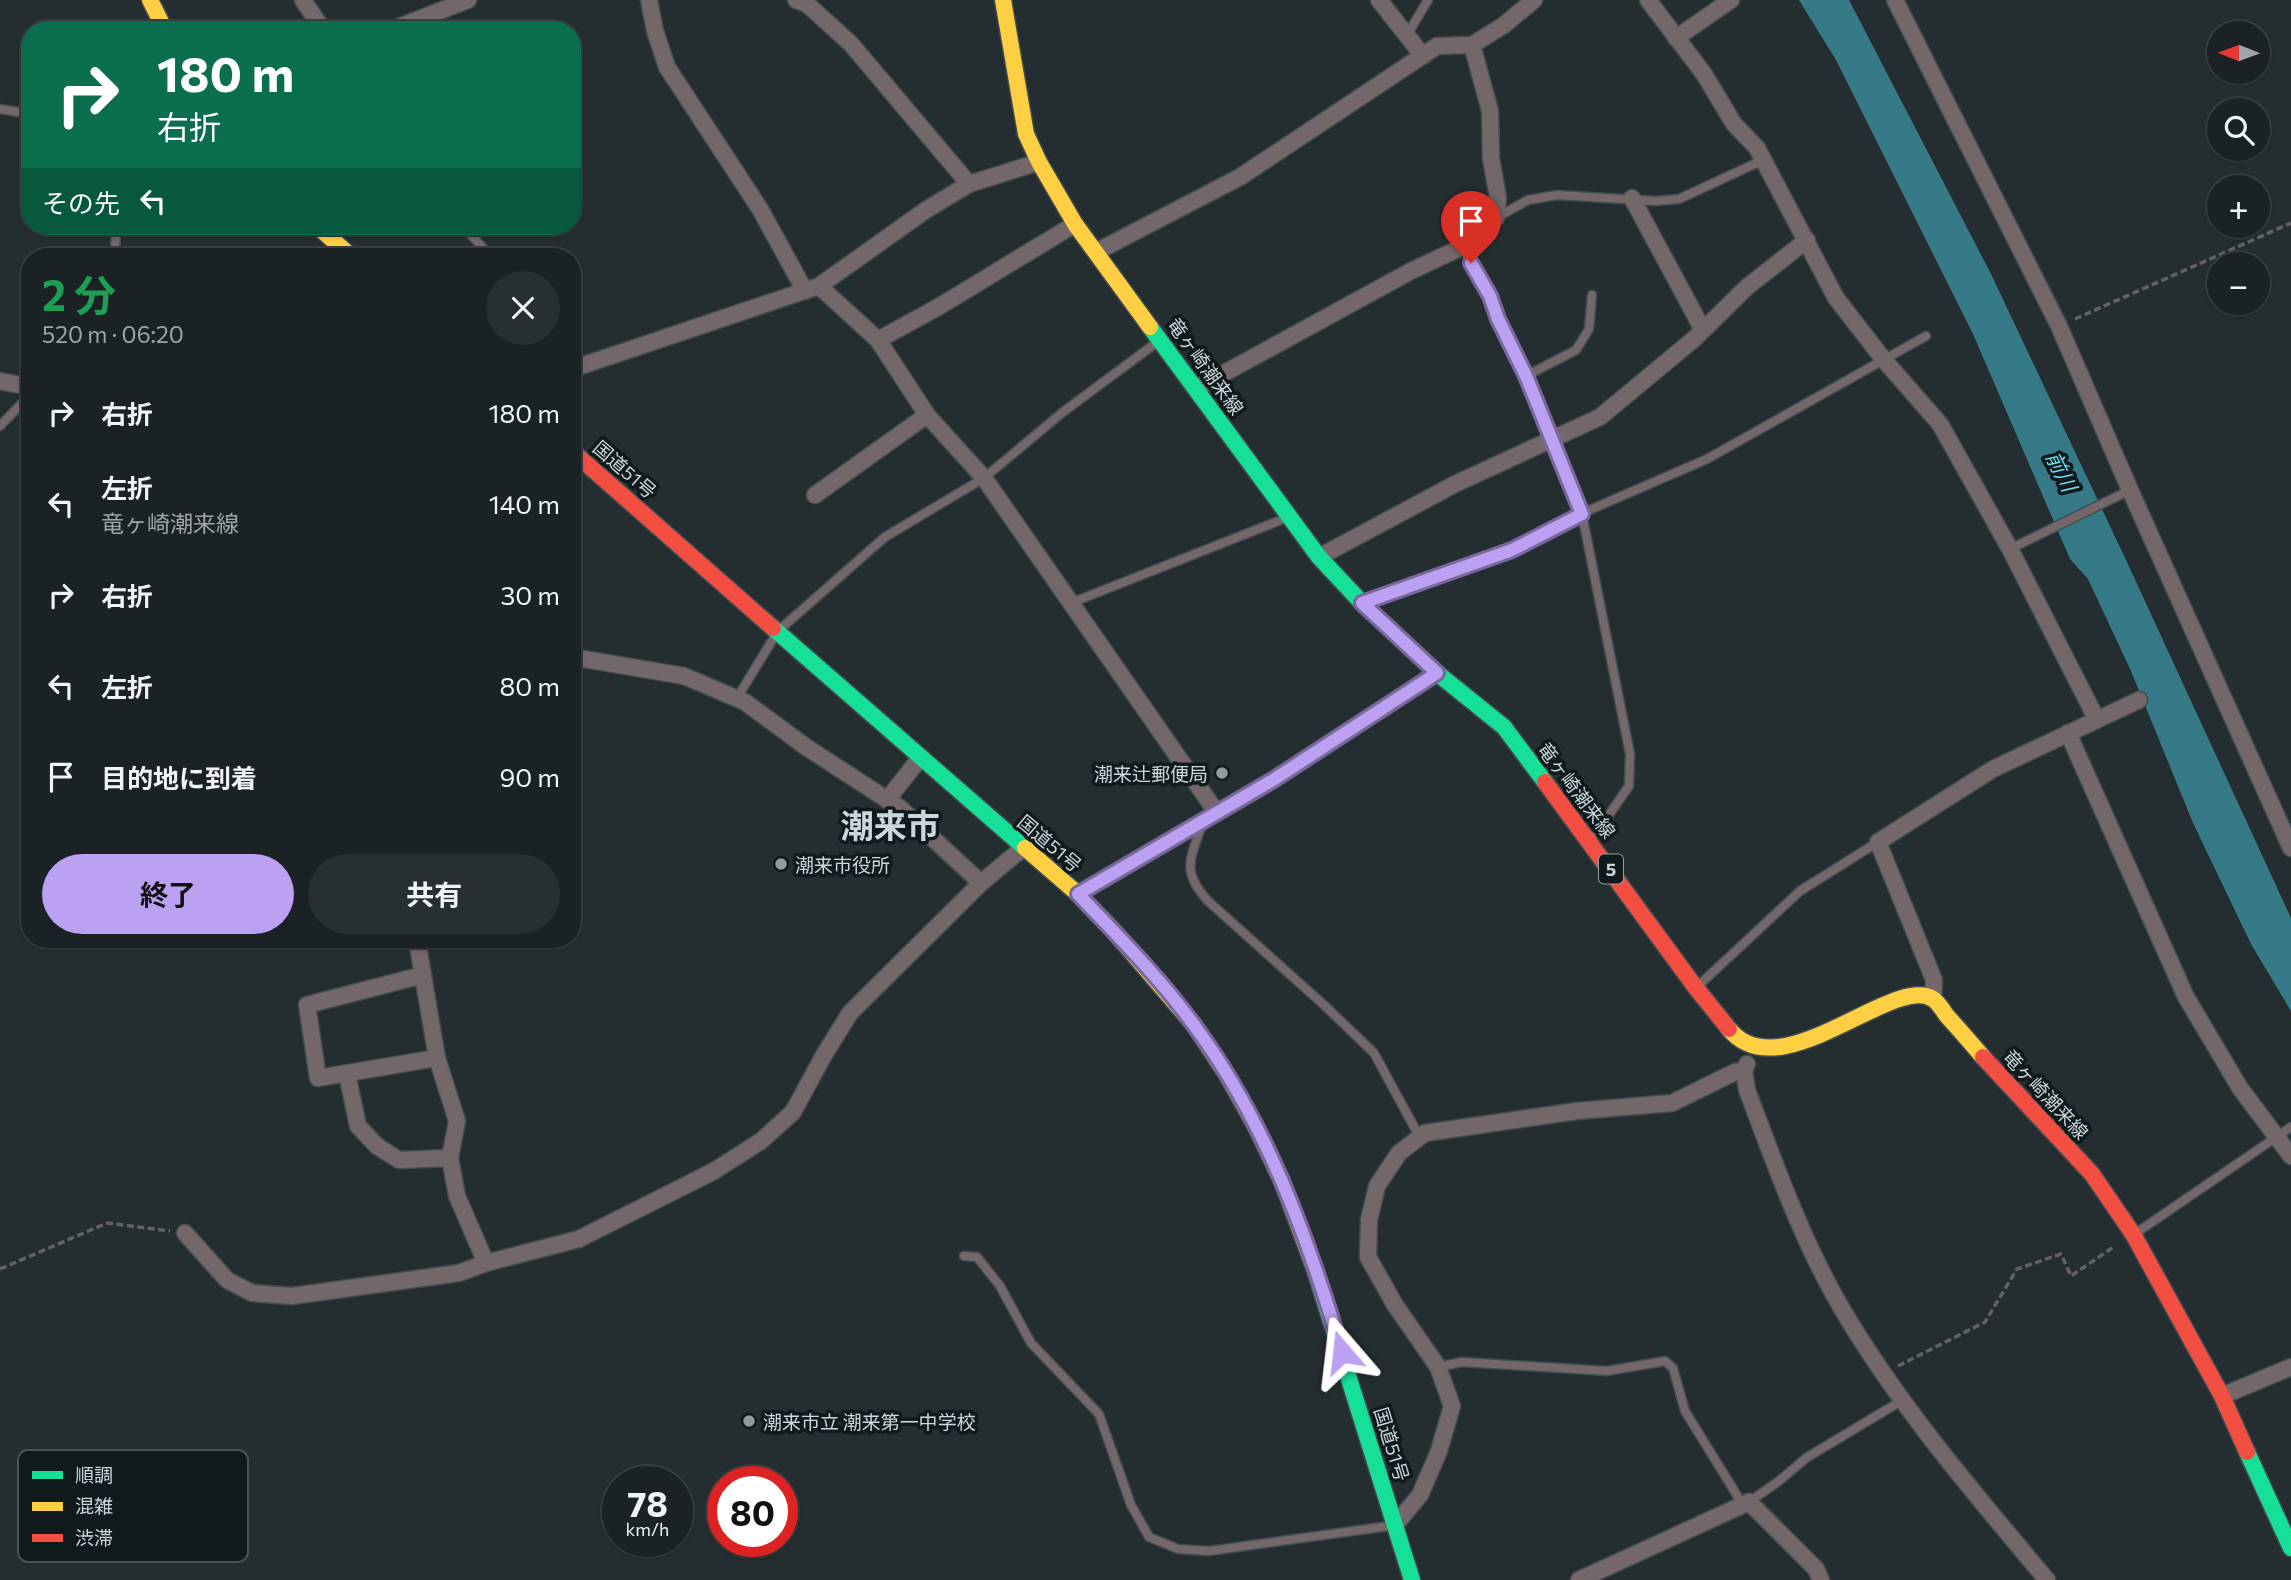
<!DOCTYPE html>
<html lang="ja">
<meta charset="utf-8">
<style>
:root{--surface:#1b2225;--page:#282f32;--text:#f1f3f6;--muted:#a0a4a7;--line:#393f42;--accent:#bca0f2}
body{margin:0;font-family:Commissioner,"Noto Sans JP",sans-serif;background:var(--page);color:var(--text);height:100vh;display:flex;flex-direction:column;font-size:26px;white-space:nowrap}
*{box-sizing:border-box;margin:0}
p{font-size:23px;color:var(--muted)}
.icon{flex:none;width:38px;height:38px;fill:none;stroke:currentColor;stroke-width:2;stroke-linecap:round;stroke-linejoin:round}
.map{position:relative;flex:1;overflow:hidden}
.details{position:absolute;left:21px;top:248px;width:560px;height:700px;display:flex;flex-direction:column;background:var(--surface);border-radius:28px;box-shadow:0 2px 5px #0004,0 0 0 2px var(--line)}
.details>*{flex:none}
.hud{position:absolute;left:21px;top:21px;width:560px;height:214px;border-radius:28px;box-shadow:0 2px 5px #0004,0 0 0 2px var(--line);background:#0b6e4f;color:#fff;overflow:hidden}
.needle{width:46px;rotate:271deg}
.controls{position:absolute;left:2207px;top:21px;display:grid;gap:14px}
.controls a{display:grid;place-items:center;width:63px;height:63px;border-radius:50%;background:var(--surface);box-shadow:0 2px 5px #0004,0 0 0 2px var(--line);font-size:35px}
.speed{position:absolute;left:602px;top:1466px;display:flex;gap:14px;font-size:35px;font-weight:700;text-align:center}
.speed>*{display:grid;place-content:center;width:91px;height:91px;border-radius:50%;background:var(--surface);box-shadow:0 2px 5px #0004,0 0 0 2px var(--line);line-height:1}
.speed small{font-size:18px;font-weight:400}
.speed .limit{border:10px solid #d22;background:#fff;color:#111}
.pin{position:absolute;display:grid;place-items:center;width:60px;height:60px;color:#fff;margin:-72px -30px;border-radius:50% 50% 50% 0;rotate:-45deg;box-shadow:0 0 7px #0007}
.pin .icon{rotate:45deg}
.me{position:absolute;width:77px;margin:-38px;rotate:343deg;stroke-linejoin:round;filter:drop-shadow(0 0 5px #0008)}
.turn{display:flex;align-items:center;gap:24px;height:147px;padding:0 21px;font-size:32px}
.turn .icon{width:91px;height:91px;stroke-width:2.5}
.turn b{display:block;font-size:49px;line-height:60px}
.then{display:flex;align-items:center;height:66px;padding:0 21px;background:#0003;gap:14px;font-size:26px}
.round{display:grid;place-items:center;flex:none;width:74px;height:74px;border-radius:37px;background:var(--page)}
.headline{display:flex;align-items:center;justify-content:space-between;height:119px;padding:0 21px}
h1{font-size:42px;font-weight:700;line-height:52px;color:#1e9e55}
.button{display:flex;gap:14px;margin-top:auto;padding:14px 21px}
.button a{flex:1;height:80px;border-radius:42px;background:var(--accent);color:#111;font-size:28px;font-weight:700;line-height:80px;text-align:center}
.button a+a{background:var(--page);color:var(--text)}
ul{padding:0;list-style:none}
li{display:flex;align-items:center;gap:21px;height:91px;padding:0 21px}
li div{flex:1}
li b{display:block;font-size:26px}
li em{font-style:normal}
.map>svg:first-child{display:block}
.water{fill:#367a87}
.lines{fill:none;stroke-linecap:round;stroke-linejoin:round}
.lane-casing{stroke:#434c4f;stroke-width:11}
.street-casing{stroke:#434c4f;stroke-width:19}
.fast-casing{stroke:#434c4f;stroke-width:19}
.slow-casing{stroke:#434c4f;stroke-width:19}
.jam-casing{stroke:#434c4f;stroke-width:19}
.path{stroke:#646163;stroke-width:3.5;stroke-dasharray:7 3.5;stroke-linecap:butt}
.lane{stroke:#736769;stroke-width:8}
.street{stroke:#736769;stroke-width:16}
.fast{stroke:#16e098;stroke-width:16}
.slow{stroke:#ffcf43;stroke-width:16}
.jam{stroke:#f24e42;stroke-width:16}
.route-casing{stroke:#7a689d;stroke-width:18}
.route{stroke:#bca0f2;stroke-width:12}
.poi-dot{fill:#919c9f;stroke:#10191b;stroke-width:2.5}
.labels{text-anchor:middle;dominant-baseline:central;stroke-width:7;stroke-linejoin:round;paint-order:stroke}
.shield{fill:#10191b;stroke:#939ea1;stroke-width:2}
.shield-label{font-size:18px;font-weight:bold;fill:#cbd7da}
.street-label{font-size:19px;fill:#cbd7da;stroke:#10191b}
.poi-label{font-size:19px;fill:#cbd7da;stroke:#10191b;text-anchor:start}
.water-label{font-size:21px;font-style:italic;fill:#6edcf3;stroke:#10191b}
.town-label{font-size:33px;font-weight:bold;fill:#cbd7da;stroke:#10191b}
.key{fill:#10191b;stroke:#485254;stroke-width:2}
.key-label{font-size:19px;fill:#cbd7da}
</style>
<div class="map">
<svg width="2291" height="1580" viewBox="0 0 2291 1580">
<rect width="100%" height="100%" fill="#242e31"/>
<!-- water -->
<polygon class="water" points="1799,0 1849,0 1991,274 2126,560 2291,918 2291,1011 2251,944 2193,823 2131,671 2088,579 2070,559 1973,334 1836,60"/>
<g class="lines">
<defs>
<g id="lane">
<polyline points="1407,35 1428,0"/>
<polyline points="0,109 30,114"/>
<polyline points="1496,218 1528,200 1557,195 1655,201 1679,199 1763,160"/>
<polyline points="463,226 491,257"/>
<polyline points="1462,247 1490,296 1498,319 1526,376 1582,514 1630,754 1629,786 1593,838"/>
<polyline points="115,257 116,226"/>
<polyline points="1526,376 1576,350 1589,329 1592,295"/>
<polyline points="0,426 30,395"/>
<polyline points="2010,549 2130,490"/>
<polyline points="1368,600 1512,550 1578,515 1707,459 1926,336"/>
<polyline points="1071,603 1286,518"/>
<polyline points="737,698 778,631 885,537 984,478 1063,412 1156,343"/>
<path d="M1203 822C1191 858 1180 870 1208 901L1324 1005 1374 1053 1419 1136"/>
<polyline points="1698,986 1800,891 1878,842"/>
<polyline points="2136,1233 2291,1127"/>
<polyline points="964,1256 977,1257 1000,1286 1031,1343 1099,1414 1131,1505 1149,1537 1178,1549 1209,1551 1389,1526"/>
<polyline points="1438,1367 1462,1362 1607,1371 1665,1361 1673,1368 1685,1411 1743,1505"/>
<polyline points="1749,1502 1779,1481 1806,1458 1901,1401"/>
</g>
<g id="street">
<polyline points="303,0 323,30"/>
<polyline points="649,0 655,31 667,67 760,209 805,291"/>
<polyline points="796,0 807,4 851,44 969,184"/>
<polyline points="1379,0 1423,56"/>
<polyline points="1648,0 1704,74 1734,124 1757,148 1836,298 1884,360 1940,424 2010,549 2097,720"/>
<polyline points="1895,0 2059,326 2130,490 2291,848"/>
<polyline points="391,30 468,0"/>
<polyline points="1676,38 1731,0"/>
<polyline points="1472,45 1504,25 1534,0"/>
<polyline points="1632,198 1703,330"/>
<polyline points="1096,252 1240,177 1437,46 1472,45 1490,111 1491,158 1498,198 1496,218 1462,247 1411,271 1197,388"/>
<polyline points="819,286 878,340 927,415 984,478 1217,813"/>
<polyline points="878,340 940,306 1075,224"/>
<polyline points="572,369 819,286 926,210 969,184 1039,162"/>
<polyline points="0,381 30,387"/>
<polyline points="815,495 927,415"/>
<polyline points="1319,557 1455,484 1600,417 1694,339 1747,287 1807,240"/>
<polyline points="572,657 684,676 745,702 806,747 900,808 981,883"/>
<polyline points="2068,733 2186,997 2240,1088 2291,1156"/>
<polyline points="887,800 920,758"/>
<polyline points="1078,894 1273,780 1437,673"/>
<polyline points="417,940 437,1058 457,1121 450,1158 457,1196 486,1263"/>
<polyline points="423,975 307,1005 318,1078 437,1058"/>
<polyline points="1933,999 1934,980 1878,842 1993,769 2139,700"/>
<path d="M1747 1064 1744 1071 1747 1090C1775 1164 1802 1241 1842 1309 1900 1407 1974 1493 2047 1580"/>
<polyline points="347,1074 358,1126 377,1146 399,1160 450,1158"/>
<polyline points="185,1233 227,1280 252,1293 292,1296 459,1273 486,1263 579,1239 714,1171 761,1141 793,1112 824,1055 850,1013 981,883 1023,848"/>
<polyline points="2222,1396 2291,1367"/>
<polyline points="1395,1525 1420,1495 1439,1451 1452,1406 1438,1367 1395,1305 1368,1257 1369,1220 1377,1186 1399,1153 1425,1133 1577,1111 1672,1103 1735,1072 1744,1071"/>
<polyline points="1579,1580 1749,1502 1816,1569 1821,1580"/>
</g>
<g id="fast">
<polyline points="1150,327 1319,557 1362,603 1437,673 1504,727 1545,782"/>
<polyline points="773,628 1025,848"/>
<polyline points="1315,1270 1412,1580"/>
<polyline points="2247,1452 2291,1548"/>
</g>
<g id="slow">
<polyline points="150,0 165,30"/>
<polyline points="1003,0 1026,134 1039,162 1075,224 1150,327"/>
<polyline points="317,226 352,257"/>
<polyline points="1025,848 1078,894 1110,927 1194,1025 1227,1075 1255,1125 1282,1181 1315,1270"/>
<path d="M1729 1029C1780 1092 1894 973 1933 999 1939 1003 1943 1011 1947 1016 1959 1029 1971 1043 1983 1057"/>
</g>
<g id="jam">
<polyline points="572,451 773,628"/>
<polyline points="1545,782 1696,988 1729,1029"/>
<polyline points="1983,1057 2092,1174 2133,1234 2222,1396 2247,1452"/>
</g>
</defs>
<!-- lane casing -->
<use href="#lane" class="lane-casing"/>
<!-- street casing -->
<use href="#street" class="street-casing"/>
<!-- fast casing -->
<use href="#fast" class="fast-casing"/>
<!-- slow casing -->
<use href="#slow" class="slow-casing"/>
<!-- jam casing -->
<use href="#jam" class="jam-casing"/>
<!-- path -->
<g class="path">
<polyline points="2075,319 2291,223"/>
<polyline points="0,1269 107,1223 170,1231"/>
<polyline points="1898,1366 1985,1322 2017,1269 2061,1254 2071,1276 2115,1246"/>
</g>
<!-- lane -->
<use href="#lane" class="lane"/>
<!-- street -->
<use href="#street" class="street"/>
<!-- fast -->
<use href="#fast" class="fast"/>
<!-- slow -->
<use href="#slow" class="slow"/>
<!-- jam -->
<use href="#jam" class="jam"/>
</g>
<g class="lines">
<defs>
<path id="route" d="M1342 1352C1308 1238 1266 1122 1194 1025 1160 978 1118 936 1078 894L1273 780 1437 673 1362 603 1512 550 1582 514 1526 376 1498 319 1490 296 1471 263"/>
</defs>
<!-- route casing -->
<use href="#route" class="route-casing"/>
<!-- route -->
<use href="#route" class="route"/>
</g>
<!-- markers -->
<g class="poi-dot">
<circle cx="1222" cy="773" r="7"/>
<circle cx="781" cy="864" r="7"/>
<circle cx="749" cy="1421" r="7"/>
</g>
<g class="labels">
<!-- shield labels -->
<rect class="shield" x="1599" y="854.5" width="24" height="29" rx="5"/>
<g class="shield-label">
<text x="1611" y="869">5</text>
</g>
<!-- street labels -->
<g class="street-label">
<text transform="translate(1206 366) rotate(54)">竜ヶ崎潮来線</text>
<text transform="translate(625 469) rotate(41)">国道51号</text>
<text transform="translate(1577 790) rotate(53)">竜ヶ崎潮来線</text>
<text transform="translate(1050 843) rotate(40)">国道51号</text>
<text transform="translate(2046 1094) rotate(47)">竜ヶ崎潮来線</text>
<text transform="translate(1392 1444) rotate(73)">国道51号</text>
</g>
<!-- poi labels -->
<g class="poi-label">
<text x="1208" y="773" text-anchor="end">潮来辻郵便局</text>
<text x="795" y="864">潮来市役所</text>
<text x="763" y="1421">潮来市立 潮来第一中学校</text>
</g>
<!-- water labels -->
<g class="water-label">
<text transform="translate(2062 471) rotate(63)">前川</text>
</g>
<!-- town labels -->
<g class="town-label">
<text x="890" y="824">潮来市</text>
</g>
</g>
<!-- legend -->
<rect x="18" y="1450" width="230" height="112" rx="10" class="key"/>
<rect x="32" y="1471" width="31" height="8" fill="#16e098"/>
<rect x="32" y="1502" width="31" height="9" fill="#ffcf43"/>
<rect x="32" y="1534" width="31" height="8" fill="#f24e42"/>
<g class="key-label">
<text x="75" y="1482">順調</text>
<text x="75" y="1513">混雑</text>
<text x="75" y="1545">渋滞</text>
</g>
</svg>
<div class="controls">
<a><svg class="needle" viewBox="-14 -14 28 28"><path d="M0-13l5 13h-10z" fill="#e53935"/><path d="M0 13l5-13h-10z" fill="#a0a4a7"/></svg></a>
<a><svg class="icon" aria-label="search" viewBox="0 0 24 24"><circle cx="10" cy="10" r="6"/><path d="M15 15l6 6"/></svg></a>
<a>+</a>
<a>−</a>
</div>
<div class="speed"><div>78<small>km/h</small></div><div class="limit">80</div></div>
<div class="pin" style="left:1471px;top:263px;background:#d93025"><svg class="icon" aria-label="arrive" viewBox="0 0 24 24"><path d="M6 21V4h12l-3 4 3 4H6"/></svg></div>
<svg class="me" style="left:1342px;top:1352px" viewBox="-20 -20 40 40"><path d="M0-17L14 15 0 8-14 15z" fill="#bca0f2" stroke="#fff" stroke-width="4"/></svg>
<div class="hud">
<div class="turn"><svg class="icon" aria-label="right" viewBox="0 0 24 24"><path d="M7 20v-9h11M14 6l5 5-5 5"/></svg><div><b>180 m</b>右折</div></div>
<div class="then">その先<svg class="icon" aria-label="left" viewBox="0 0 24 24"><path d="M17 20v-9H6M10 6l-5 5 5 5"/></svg></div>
</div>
<section class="details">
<div class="headline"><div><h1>2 分</h1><p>520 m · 06:20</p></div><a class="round"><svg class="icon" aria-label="close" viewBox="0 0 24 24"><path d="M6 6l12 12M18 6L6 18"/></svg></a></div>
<ul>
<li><svg class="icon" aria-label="right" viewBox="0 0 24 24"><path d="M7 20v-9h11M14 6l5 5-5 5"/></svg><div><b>右折</b></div><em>180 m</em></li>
<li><svg class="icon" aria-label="left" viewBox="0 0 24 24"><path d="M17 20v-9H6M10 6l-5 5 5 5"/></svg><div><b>左折</b><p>竜ヶ崎潮来線</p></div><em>140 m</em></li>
<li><svg class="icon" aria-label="right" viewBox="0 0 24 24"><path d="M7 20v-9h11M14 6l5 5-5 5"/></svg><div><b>右折</b></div><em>30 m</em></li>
<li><svg class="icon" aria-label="left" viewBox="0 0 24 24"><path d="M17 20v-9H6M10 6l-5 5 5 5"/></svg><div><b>左折</b></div><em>80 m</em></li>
<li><svg class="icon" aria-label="arrive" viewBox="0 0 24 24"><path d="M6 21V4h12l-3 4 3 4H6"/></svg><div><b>目的地に到着</b></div><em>90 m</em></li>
</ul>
<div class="button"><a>終了</a><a>共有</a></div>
</section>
</div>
